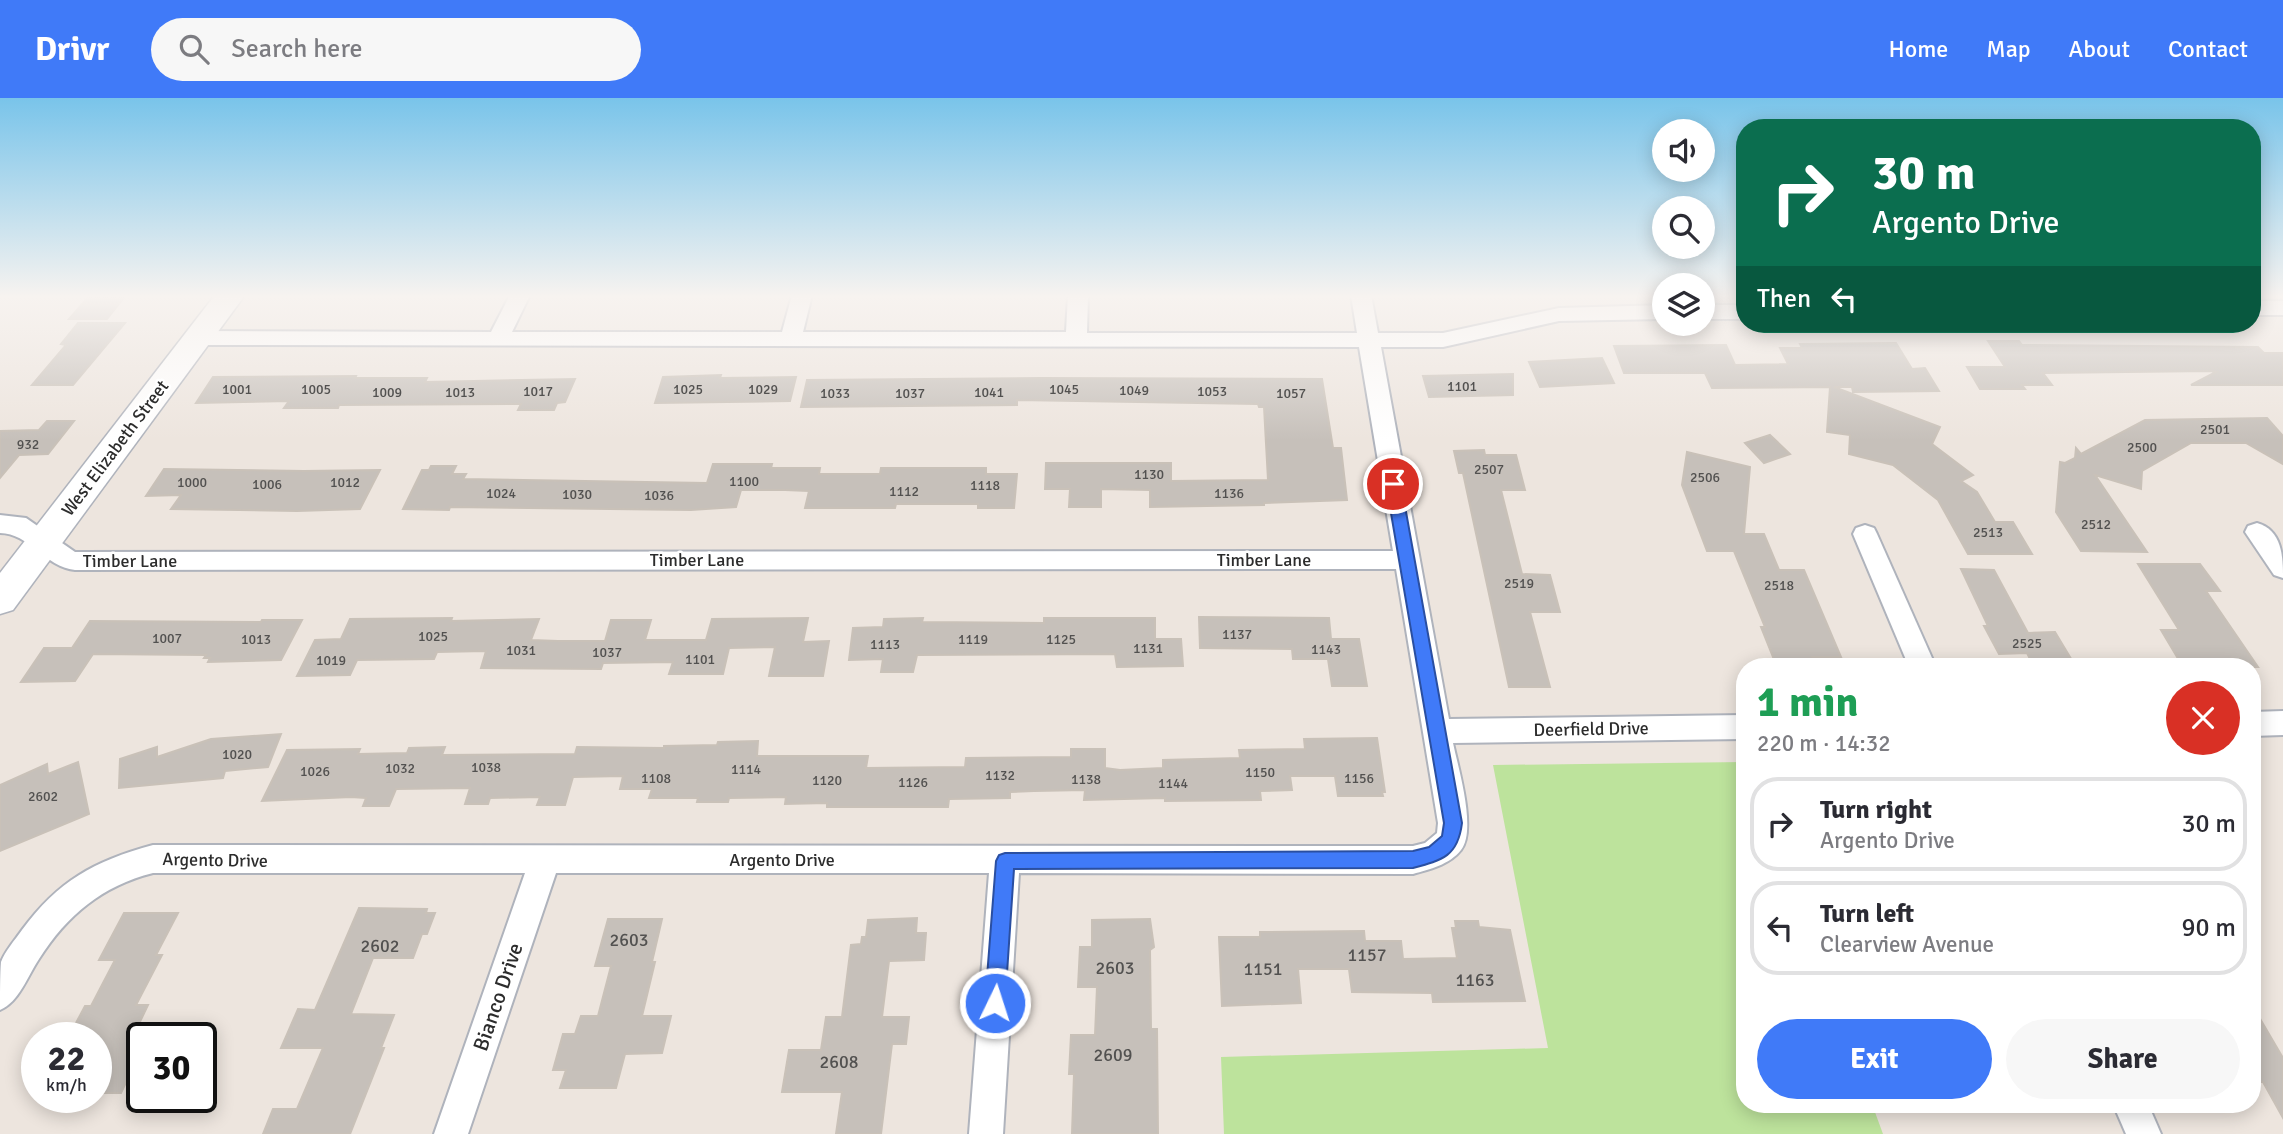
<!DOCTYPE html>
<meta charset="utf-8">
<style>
:root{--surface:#fff;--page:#f7f7f7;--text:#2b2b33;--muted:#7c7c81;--line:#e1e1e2;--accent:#407af8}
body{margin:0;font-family:Signika,sans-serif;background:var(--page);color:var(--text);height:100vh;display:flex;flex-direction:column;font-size:26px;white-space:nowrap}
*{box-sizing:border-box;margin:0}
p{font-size:23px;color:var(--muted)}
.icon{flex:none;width:38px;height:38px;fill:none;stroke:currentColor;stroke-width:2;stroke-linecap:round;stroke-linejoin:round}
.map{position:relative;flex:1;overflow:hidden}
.details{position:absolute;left:1736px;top:560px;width:525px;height:455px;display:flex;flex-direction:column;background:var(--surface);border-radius:28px;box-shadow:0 4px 18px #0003}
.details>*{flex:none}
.banner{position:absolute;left:1736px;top:21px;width:525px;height:214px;border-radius:28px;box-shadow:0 4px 18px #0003;background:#0b6e4f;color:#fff;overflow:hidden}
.controls{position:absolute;left:1652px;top:21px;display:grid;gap:14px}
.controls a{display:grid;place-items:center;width:63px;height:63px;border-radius:50%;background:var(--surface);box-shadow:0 4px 18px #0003;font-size:35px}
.speed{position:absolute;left:21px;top:924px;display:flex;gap:14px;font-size:35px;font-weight:700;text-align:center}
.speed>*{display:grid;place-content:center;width:91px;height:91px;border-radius:50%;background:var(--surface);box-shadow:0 4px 18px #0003;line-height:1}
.speed small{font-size:18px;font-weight:400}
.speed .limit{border:4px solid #111;border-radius:10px;background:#fff;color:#111}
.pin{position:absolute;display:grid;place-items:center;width:60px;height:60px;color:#fff;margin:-30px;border:4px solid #fff;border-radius:50%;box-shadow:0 2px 7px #0007}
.me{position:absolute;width:77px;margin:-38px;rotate:4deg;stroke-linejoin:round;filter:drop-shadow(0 0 5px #0008)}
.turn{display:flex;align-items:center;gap:24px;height:147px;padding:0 21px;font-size:32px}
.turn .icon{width:91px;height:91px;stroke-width:2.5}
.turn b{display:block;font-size:49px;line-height:60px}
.then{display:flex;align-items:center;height:66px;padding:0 21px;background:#0003;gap:14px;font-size:26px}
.round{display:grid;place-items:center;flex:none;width:74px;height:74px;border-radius:37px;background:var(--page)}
.overview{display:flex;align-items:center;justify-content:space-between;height:119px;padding:0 21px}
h1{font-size:42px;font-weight:700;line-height:52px;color:#1e9e55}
.cta{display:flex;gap:14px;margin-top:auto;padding:14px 21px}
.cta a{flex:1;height:80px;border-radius:42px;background:var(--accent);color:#fff;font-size:28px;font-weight:700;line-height:80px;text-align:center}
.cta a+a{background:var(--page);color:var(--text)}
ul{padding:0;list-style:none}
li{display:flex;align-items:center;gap:21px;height:94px;margin:0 14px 10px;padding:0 7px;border:4px solid var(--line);border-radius:28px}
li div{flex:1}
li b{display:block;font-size:26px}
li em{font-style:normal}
header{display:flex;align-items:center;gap:42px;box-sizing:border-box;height:98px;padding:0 35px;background:var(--accent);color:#fff}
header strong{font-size:33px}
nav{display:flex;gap:38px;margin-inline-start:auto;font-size:24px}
.search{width:490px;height:63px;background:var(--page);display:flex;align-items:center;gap:18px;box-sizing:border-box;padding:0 24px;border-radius:38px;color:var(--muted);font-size:26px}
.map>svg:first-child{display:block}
.green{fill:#bde39c}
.building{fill:#c6c0ba;stroke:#c9c1b8;stroke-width:2}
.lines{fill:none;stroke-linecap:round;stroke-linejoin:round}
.street-casing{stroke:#afb3bc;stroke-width:4}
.secondary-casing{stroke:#afb3bc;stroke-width:3}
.street{fill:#fff;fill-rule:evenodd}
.secondary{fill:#fff;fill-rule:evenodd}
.route{fill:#407af8;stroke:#2a4fa1;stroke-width:2}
.labels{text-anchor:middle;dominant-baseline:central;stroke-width:5;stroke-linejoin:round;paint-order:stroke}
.number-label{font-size:14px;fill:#525150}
.street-label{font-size:18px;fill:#2c2c2c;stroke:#fff}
.near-number-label{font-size:18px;fill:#525150}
.near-street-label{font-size:21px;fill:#2c2c2c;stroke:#fff}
</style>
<header>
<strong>Drivr</strong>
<div class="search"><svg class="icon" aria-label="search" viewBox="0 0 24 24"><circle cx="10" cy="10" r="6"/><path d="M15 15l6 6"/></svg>Search here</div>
<nav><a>Home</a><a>Map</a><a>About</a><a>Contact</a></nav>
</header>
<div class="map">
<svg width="2283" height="1036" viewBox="0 0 2283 1036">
<rect width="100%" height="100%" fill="#ede5de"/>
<!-- green -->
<polygon class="green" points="1745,664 1745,1006 1872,1006 1883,1036 1224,1036 1221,959 1548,950 1493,667"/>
<!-- building -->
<g class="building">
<polygon points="90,197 126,197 107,221 69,221"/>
<polygon points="78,225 125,225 73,287 32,287 66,247 61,246"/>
<polygon points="1988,243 2019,243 2022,247 2258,249 2264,255 2283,255 2283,287 2191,287 2216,274 2210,273 2043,275 2052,287 2022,287 2025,291 1980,291 1967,269 2005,269"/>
<polygon points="1896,245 1912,271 1925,270 1939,293 1853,294 1852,289 1834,289 1940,329 1932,346 1973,377 1961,383 1977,394 1995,424 2013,424 2032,456 1968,456 1938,402 1893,367 1849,356 1850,337 1827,334 1830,289 1712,290 1705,275 1624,275 1614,248 1726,247 1735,267 1788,266 1780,250 1802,250 1800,246"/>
<polygon points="1602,260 1614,285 1540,289 1529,264"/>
<polygon points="1513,276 1513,297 1429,299 1423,278"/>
<polygon points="721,277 720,280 796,279 790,303 655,305 663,279"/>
<polygon points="356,278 355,280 427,280 425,284 575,281 565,304 557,305 554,312 518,312 521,306 339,307 338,310 284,310 289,303 196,305 213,279"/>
<polygon points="1041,280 1322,281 1333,350 1341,350 1347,402 1264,405 1264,407 1150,409 1150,392 1101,391 1101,409 1069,409 1070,391 1045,391 1046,365 1171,365 1171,383 1268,382 1264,309 1259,309 1258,306 1017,302 1017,307 801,309 807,282"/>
<polygon points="2267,320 2283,338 2283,366 2246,345 2191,345 2142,373 2141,391 2095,377 2147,454 2081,453 2056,414 2060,364 2065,365 2075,360 2076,350 2081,356 2145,322"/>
<polygon points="47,323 74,323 48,356 19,357 0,380 0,333 39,332"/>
<polygon points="1770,337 1790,356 1764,365 1745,345"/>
<polygon points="1484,352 1485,357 1516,357 1525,392 1501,392 1522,476 1550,477 1560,514 1530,514 1550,589 1509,589 1463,375 1459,375 1454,353"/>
<polygon points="1687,354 1750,369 1744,436 1764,436 1779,472 1804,472 1841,559 1812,559 1817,569 1777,569 1761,529 1765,529 1734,453 1707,453 1682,387"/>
<polygon points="713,366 772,366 771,370 820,370 819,376 880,376 881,370 986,370 986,376 1017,376 1014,410 978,410 978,406 896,406 895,410 805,410 809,393 785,392 741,392 736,409 691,412 450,409 449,412 403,411 422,372 429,372 431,368 456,368 452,376 466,376 463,381 707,385"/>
<polygon points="164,371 304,373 380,372 360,411 297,413 171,411 181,397 146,398"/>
<polygon points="2138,466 2200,466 2220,493 2206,493 2258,569 2183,569 2161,532 2179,532"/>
<polygon points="1961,471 1994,472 2028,535 2055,534 2076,569 2034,569 2027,555 1999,556 1984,528 1988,528"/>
<polygon points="1199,519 1329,520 1331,541 1359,541 1367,588 1332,588 1328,561 1293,561 1292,551 1200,550"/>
<polygon points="452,520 451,523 539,521 531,542 558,543 605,543 611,522 651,522 645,542 706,542 712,521 808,520 803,544 829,543 823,578 769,578 775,549 729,550 723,576 669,576 673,564 603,565 601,571 481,570 486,553 437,554 434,561 357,562 350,577 297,578 315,542 341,541 350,521"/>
<polygon points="923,520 922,524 1044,525 1044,520 1155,520 1155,541 1181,541 1183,568 1117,569 1115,556 917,557 913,574 881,574 883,561 849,562 853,530 883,529 884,521"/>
<polygon points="262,522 302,522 281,562 208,564 210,560 204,560 206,557 93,556 75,583 21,584 44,550 72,550 90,523 261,524"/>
<polygon points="281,636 268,669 225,673 223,680 119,690 120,661 157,649 157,659 211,641"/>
<polygon points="1377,640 1385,694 1382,694 1383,698 1338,698 1335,678 1290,678 1292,692 1260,693 1261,702 1165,703 1165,700 1084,702 1085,692 1034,693 1010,694 1010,700 949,701 948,709 827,709 827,705 785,706 786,699 729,700 728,704 697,704 698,700 649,700 652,691 620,691 623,678 573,679 565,707 537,707 540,699 490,700 488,706 465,706 470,690 396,691 389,708 363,708 366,700 351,699 262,703 287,652 360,651 358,656 407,655 409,650 445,649 442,657 575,656 577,649 664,650 664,648 717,647 718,644 758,643 757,658 868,658 866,670 965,669 966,660 1071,659 1071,651 1105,651 1105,670 1120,672 1163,670 1163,662 1240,660 1239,652 1305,651 1304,641"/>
<polygon points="78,664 89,716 0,753 0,687 47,666 48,676"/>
<polygon points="359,810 427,811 426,815 435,815 427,836 422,836 413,860 373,860 351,916 394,917 381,950 384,950 350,1036 263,1036 273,1011 297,1011 323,950 281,950 298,911 315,912"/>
<polygon points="124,815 178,815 156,857 162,857 136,907 148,907 125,955 140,955 121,995 96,995 96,940 68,940 85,908 91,908 115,862 99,862"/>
<polygon points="917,820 916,835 926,835 924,862 889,863 882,919 909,919 906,946 892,946 881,1036 836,1036 842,994 782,994 789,952 821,952 826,919 842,919 851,847 861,846 862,839 866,839 868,822"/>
<polygon points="608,821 662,821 652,864 655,864 642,918 671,918 662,955 625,956 616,990 560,990 566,972 553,972 563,936 575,936 581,918 598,918 611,868 595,868"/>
<polygon points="1150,821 1154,849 1150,852 1151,931 1157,931 1158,1036 1072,1036 1074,976 1069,976 1071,937 1095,937 1097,889 1078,889 1080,849 1092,849 1092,822"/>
<polygon points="1455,823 1478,823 1479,829 1510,832 1525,903 1433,904 1432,895 1352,894 1349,871 1298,871 1301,905 1222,908 1219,839 1260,839 1260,834 1364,833 1365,843 1401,843 1403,861 1457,860 1452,830 1456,830"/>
<polygon points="2252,907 2283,960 2283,1020 2263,984 2252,984"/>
</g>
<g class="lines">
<defs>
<g id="street">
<path d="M510 197H530L512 234H782L792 197H812L803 234H1066L1068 197H1088L1087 235H1357L1351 197H1371L1378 235H1443L1559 210 1664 207V221L1559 223 1443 249H1381L1449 621 1745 617V641L1453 645C1458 669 1477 732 1461 752 1449 767 1430 771 1413 776L1019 775 1003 1036H969L989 775H556L468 1036H434L525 775H153C102 788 67 817 39 861 27 879 19 904 0 912 0 898 0 876 1 864 5 853 15 842 22 832 58 783 94 763 153 747L1413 748 1425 745 1437 735 1438 725 1396 471 75 472C45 469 29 435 0 435V417L26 420 75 454 1393 453 1359 249 198 247 190 245 187 240 190 235 198 233 491 234Z"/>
<rect x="2252" y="203" width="31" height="14"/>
<rect x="1703" y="207" width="42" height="14"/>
<path d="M2257 425C2282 432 2283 458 2283 480L2274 477 2245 434 2248 428Z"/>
<polygon points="1865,427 1874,430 1877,436 1936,569 1909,569 1853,436 1856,430"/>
<polygon points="2283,613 2283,637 2252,638 2252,614"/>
<polygon points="2113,1006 2148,1006 2161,1036 2126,1036"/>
</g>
<polygon id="secondary" points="215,197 245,197 13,512 0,516 0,475"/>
</defs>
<!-- street casing -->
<use href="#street" class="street-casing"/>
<!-- secondary casing -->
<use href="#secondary" class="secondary-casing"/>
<!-- street -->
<use href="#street" class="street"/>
<!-- secondary -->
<use href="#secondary" class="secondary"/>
</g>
<!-- sky -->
<linearGradient id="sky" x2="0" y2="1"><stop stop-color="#79c4ea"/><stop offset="0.58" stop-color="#f7f3f0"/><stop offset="1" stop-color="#f7f3f0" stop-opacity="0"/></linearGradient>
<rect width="2283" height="342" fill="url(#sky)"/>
<!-- route -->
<path class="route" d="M1393 381 1401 386 1462 725C1458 758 1443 762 1413 770L1014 771 1005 905 1002 912 995 914 988 912 985 905 996 763 999 757 1005 755 1413 753 1429 749 1442 738 1444 725 1386 386Z"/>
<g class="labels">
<!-- number labels -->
<g class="number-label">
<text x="1462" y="288">1101</text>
<text x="237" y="291">1001</text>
<text x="316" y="291">1005</text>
<text x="688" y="291">1025</text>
<text x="763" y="291">1029</text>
<text x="1064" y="291">1045</text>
<text x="1134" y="292">1049</text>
<text x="538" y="293">1017</text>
<text x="1212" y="293">1053</text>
<text x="387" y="294">1009</text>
<text x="460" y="294">1013</text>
<text x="989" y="294">1041</text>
<text x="835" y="295">1033</text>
<text x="910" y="295">1037</text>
<text x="1291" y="295">1057</text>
<text x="2215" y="331">2501</text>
<text x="28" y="346">932</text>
<text x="2142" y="349">2500</text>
<text x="1489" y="371">2507</text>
<text x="1149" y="376">1130</text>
<text x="1705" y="379">2506</text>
<text x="744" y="383">1100</text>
<text x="192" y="384">1000</text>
<text x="345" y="384">1012</text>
<text x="267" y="386">1006</text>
<text x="985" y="387">1118</text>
<text x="904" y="393">1112</text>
<text x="501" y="395">1024</text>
<text x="1229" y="395">1136</text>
<text x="577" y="396">1030</text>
<text x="659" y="397">1036</text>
<text x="2096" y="426">2512</text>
<text x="1988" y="434">2513</text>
<text x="1519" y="485">2519</text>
<text x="1779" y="487">2518</text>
<text x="1237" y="536">1137</text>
<text x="433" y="538">1025</text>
<text x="167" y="540">1007</text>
<text x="256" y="541">1013</text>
<text x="973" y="541">1119</text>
<text x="1061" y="541">1125</text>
<text x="2027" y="545">2525</text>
<text x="885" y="546">1113</text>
<text x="1148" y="550">1131</text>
<text x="1326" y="551">1143</text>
<text x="521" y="552">1031</text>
<text x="607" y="554">1037</text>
<text x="700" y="561">1101</text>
<text x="331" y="562">1019</text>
<text x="237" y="656">1020</text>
<text x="486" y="669">1038</text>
<text x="400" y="670">1032</text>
<text x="746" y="671">1114</text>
<text x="315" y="673">1026</text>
<text x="1260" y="674">1150</text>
<text x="1000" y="677">1132</text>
<text x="656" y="680">1108</text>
<text x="1359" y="680">1156</text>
<text x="1086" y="681">1138</text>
<text x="827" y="682">1120</text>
<text x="913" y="684">1126</text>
<text x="1173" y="685">1144</text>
<text x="43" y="698">2602</text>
</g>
<!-- street labels -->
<g class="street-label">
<text transform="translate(115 350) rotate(-53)">West Elizabeth Street</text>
<text x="697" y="462">Timber Lane</text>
<text x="1264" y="462">Timber Lane</text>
<text x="130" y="463">Timber Lane</text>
<text transform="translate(1591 631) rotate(-1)">Deerfield Drive</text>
<text transform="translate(215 762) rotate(1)">Argento Drive</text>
<text x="782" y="762">Argento Drive</text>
</g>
<!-- near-number labels -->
<g class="near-number-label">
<text x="629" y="842">2603</text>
<text x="380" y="848">2602</text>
<text x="1367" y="857">1157</text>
<text x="1115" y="870">2603</text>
<text x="1263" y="871">1151</text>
<text x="1475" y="882">1163</text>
<text x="1113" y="957">2609</text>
<text x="839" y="964">2608</text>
</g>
<!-- near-street labels -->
<g class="near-street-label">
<text transform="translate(498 899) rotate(-71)">Bianco Drive</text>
</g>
</g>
</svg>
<div class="controls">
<a><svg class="icon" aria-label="sound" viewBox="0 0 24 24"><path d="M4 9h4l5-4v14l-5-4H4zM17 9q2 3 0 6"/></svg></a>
<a><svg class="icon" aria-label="search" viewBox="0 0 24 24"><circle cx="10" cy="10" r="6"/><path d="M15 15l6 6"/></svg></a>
<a><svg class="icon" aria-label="layers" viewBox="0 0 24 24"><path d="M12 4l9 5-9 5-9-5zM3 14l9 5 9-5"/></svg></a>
</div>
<div class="speed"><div>22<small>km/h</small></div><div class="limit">30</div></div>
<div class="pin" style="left:1393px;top:386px;background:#d93025"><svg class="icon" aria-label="arrive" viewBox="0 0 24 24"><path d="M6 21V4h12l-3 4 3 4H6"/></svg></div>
<svg class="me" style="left:995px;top:905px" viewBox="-20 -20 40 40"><circle r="17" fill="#407af8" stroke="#fff" stroke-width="3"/><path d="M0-11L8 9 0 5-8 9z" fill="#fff"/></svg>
<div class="banner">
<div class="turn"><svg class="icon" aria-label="right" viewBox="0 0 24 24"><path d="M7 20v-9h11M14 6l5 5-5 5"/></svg><div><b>30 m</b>Argento Drive</div></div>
<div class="then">Then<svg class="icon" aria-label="left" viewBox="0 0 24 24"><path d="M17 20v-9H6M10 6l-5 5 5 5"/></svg></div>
</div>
<section class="details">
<div class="overview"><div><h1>1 min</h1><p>220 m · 14:32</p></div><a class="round" style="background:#d93025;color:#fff"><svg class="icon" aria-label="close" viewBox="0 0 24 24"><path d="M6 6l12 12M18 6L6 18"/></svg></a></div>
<ul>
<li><svg class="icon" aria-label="right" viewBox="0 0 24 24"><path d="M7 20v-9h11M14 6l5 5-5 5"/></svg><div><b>Turn right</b><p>Argento Drive</p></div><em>30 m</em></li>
<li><svg class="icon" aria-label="left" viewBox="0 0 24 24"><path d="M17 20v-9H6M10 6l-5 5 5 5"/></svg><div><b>Turn left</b><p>Clearview Avenue</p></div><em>90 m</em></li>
</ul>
<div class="cta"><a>Exit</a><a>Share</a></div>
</section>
</div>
